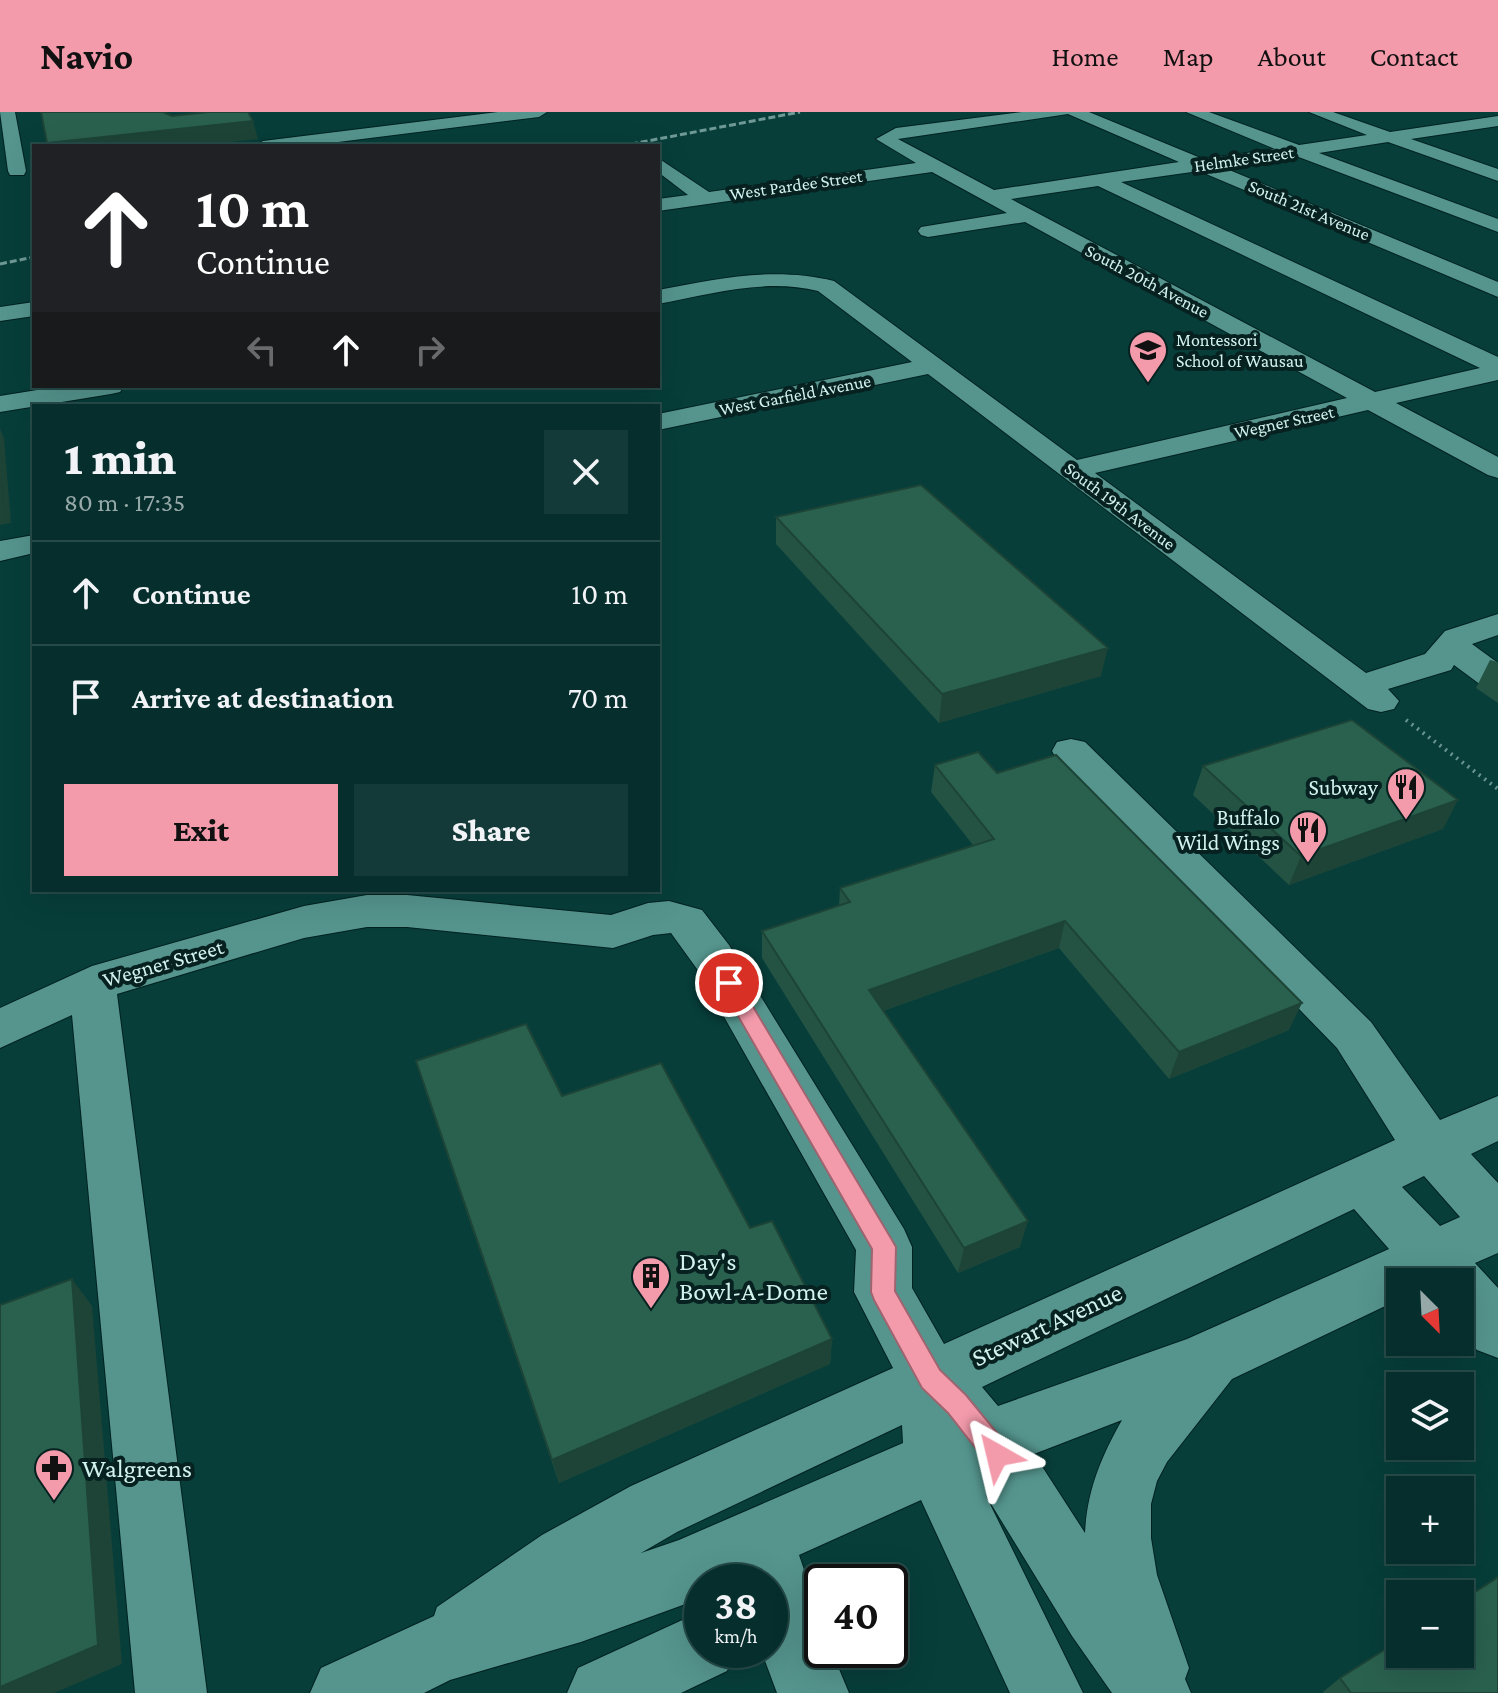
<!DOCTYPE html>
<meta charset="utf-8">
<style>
:root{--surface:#052e2c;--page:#133a38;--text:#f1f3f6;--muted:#97a8a9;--line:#264a48;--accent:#f39aab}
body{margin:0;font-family:"Crimson Pro",serif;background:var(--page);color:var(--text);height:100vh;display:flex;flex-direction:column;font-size:30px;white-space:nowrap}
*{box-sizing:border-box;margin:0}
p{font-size:26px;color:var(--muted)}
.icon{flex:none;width:44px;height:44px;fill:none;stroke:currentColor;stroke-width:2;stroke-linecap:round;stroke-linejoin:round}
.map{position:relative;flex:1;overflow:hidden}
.drawer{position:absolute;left:32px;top:292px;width:628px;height:488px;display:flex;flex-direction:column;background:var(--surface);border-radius:0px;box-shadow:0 8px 32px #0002,0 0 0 2px var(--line)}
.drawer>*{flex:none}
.top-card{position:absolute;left:32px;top:32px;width:628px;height:244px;border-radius:0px;box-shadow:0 8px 32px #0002,0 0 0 2px var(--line);background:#202124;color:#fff;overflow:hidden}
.needle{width:52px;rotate:156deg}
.fabs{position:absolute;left:1386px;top:1156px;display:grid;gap:16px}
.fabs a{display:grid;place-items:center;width:88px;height:88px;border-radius:0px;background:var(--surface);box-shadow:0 8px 32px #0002,0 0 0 2px var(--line);font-size:40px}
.speed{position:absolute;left:684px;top:1452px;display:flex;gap:16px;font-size:40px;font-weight:700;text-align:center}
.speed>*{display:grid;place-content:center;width:104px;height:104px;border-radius:50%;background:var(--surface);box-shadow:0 8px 32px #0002,0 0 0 2px var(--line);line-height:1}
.speed small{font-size:20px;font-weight:400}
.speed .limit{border:4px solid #111;border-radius:12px;background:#fff;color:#111}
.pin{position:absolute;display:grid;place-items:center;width:68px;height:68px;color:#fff;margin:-34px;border:4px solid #fff;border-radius:50%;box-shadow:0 2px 8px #0007}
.me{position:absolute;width:88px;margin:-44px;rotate:323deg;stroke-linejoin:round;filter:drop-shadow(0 0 6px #0008)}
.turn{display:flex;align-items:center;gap:28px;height:168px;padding:0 32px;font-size:36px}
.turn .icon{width:104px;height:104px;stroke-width:2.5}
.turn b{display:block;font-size:56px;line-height:68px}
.lanes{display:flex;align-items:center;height:76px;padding:0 32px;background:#0003;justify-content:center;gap:40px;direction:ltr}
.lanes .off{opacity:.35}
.round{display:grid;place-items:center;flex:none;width:84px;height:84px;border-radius:0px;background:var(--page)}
.summary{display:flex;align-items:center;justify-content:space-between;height:136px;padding:0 32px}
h1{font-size:48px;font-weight:800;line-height:60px}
.cta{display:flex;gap:16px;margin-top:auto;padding:16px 32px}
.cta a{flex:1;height:92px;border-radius:0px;background:var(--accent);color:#111;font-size:32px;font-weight:800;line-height:92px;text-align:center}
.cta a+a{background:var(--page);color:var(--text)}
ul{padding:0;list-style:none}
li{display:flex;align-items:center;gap:24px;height:104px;padding:0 32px;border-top:2px solid var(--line)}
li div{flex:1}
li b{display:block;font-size:30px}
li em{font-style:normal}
header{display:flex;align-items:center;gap:48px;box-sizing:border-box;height:112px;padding:0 40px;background:var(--accent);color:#111}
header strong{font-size:38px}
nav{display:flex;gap:44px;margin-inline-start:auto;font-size:28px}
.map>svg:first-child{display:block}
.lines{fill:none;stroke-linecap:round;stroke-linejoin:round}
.minor-casing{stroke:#002220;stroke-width:2}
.path{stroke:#6a9591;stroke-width:4;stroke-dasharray:2 5;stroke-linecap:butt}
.minor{fill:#55958e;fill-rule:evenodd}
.rail{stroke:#6e9995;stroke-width:3;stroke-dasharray:7 3;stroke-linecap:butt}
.wall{fill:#245343}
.shaded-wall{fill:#1d4437}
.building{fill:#2a614e;stroke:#1d4437;stroke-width:2}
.route{fill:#f39aab;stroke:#9e646f;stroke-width:2}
.labels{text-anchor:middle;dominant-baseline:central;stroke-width:8;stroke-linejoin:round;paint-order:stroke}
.far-street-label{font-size:18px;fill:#d2f2ee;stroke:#06211f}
.far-poi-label{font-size:18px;fill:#d2f2ee;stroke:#06211f;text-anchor:start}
.poi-label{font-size:22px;fill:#d2f2ee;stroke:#06211f;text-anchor:end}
.street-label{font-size:22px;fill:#d2f2ee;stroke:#06211f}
.near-poi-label{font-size:26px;fill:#d2f2ee;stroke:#06211f;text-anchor:start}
.near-street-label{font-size:26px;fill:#d2f2ee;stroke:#06211f}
</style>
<header>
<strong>Navio</strong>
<nav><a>Home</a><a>Map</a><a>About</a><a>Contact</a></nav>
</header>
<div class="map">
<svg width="1498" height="1581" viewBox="0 0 1498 1581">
<rect width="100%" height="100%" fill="#073e3a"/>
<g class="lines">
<defs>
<g id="minor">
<polygon points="0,0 15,0 26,59 24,63 10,63 8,59"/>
<polygon points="498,0 547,0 539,5 306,34 254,34 263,29"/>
<path d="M1022 0H1089L1203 47 1275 37 1186 0H1209L1299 33 1367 23 1309 0H1333L1390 20 1498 4V14L1411 27 1498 57V69L1388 30 1319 41 1498 107V120L1296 44 1222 55 1498 170V185L1199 59 1121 70 1498 245V268L1396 291 1498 345V366L1488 363 1368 298 1095 361 1366 561 1425 542 1445 519 1498 502V523L1472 532 1498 551V579L1485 576 1454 553 1451 558 1388 577 1399 589 1394 597 1381 600 1368 597 928 262 658 318V302L912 250 818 179C765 166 711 182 658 192V178C718 167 773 154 834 169L1077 348 1347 286 1025 110 928 125 921 123 918 119 921 115 1007 101 932 60 658 99V87L688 83 658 60V46L709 80 916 51 876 27 896 16ZM1068 2 1179 50 994 78 898 27ZM1098 74 1480 256 1375 280 1011 87Z"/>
<polygon points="34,190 34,204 0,209 0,195"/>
<polygon points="62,274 124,274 120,280 111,282 0,300 0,284"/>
<polygon points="34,423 34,441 0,449 0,429"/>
<path d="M1071 627 1085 630 1371 910 1440 1008 1498 984V1029L1471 1042 1498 1071V1141L1475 1151 1498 1176V1246L1477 1238 1460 1218V1170H1400V1187L1232 1267 1167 1350 1157 1369 1151 1392V1426L1157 1463 1189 1556 1185 1567 1191 1581H1112L1072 1524 985 1382 1083 1581H1010L921 1388 799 1443 822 1511V1538H831L849 1581H777L761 1538H770V1470H702V1486L581 1530 450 1568 424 1581H310L321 1556 434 1504 437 1495 542 1423 631 1374 893 1256 854 1180 856 1138 697 857 671 821 653 823 613 836 407 815H367L304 826 117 882 207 1581H135L72 903 0 936V896L92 854 304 794 367 783H407L611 803 648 791 669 789 702 798 729 833 904 1117 912 1135V1176L944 1232 1395 1028 1337 936 1057 648 1052 639 1057 630ZM1424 1064 1460 1105 1440 1114 1402 1075ZM1354 1097 1389 1137 1187 1227 998 1294 982 1275ZM1122 1308C1101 1345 1087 1379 1085 1421L1034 1342ZM902 1313 903 1331 679 1428 641 1441 677 1420Z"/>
<polygon points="702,1499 702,1538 735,1538 727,1559 681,1581 567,1581 578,1556"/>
</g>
</defs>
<!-- minor casing -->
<use href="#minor" class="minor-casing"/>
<!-- path -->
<polyline class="path" points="1406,608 1498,677"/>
<!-- minor -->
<use href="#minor" class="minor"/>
<!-- rail -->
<g class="rail">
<polyline points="621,34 800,0"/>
<polyline points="0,152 34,145"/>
</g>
</g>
<!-- wall -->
<g class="wall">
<polygon points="776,405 1101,564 939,611 776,432"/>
<polygon points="1490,548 1498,550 1498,591 1476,576"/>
<polygon points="935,653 997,661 1289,918 1169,967 1059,836 883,899 1020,1135 958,1161 762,846 762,819 839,794 840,776 973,733 931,680"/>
<polygon points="1203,654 1443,717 1289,773 1193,683"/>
<polygon points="416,949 562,984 750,1116 832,1227 830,1252 559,1371 425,978"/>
<polygon points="1340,1566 1498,1581 1324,1581 1323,1580"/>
</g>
<!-- shaded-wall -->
<g class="shaded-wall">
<polygon points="253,9 258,27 194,34 48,34 47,31"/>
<polygon points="0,317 4,326 11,411 0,413"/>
<polygon points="1108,536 1101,564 939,611 942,582"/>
<polygon points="1458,688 1443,717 1289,773 1301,744"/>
<polygon points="1065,809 1059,836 866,905 869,878"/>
<polygon points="1302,891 1289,918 1169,967 1179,940"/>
<polygon points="1028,1109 1020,1135 958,1161 964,1136"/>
<polygon points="72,1167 92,1194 122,1552 54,1581 0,1581 0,1575"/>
<polygon points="832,1227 830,1252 559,1371 552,1348"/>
</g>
<!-- building -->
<g class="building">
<polygon points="41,0 163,0 172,4 209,0 248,0 253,9 47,31"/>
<polygon points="0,362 2,390 0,391"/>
<polygon points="921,373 1108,536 942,582 776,405"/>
<polygon points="1352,608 1458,688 1301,744 1203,654"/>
<polygon points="978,640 997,661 1056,643 1302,891 1179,940 1065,809 869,878 1028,1109 964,1136 762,819 850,790 840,776 994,727 935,653"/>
<polygon points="526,912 562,984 661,951 750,1116 772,1109 832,1227 552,1348 416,949"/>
<polygon points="72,1167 98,1533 0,1575 0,1193"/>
<polygon points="1498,1465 1498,1581 1351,1581 1340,1566 1400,1528 1400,1542 1460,1542 1460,1490"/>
</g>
<!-- route -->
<polygon class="route" points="729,864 736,866 892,1128 896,1135 895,1179 940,1258 966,1283 1007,1333 1010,1343 1007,1352 997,1356 988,1352 948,1301 922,1276 874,1188 871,1180 872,1137 719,871 722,866"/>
<!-- icons -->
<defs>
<symbol id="school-pin" viewBox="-11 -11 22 30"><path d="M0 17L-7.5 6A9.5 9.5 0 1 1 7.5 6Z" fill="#f39aab" stroke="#06211f"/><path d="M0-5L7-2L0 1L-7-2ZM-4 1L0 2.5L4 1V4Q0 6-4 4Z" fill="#111"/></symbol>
<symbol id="restaurant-pin" viewBox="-11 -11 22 30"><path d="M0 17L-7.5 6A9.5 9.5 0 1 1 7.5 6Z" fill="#f39aab" stroke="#06211f"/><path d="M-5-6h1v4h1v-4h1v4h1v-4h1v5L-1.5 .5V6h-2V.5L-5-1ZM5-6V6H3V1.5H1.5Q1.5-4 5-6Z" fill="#111"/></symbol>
<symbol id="building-pin" viewBox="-11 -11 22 30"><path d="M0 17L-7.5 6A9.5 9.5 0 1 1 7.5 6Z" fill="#f39aab" stroke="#06211f"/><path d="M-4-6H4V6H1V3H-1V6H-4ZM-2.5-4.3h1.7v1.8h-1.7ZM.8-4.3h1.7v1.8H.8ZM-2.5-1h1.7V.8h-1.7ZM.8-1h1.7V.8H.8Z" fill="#111"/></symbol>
<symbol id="pharmacy-pin" viewBox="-11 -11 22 30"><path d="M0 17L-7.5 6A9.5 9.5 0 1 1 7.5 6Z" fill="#f39aab" stroke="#06211f"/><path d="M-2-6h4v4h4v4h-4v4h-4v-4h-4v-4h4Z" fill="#111"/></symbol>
</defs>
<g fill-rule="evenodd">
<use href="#school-pin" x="1126" y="216" width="44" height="60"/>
<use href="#restaurant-pin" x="1384" y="653" width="44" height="60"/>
<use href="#restaurant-pin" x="1286" y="696" width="44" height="60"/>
<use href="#building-pin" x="629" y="1142" width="44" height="60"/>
<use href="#pharmacy-pin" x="32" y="1334" width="44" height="60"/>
</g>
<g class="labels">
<!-- far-street labels -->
<g class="far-street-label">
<text transform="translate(1244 47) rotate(-8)">Helmke Street</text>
<text transform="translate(796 73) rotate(-8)">West Pardee Street</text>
<text transform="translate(1309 98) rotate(23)">South 21st Avenue</text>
<text transform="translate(1147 169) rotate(28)">South 20th Avenue</text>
<text transform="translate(795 283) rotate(-11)">West Garfield Avenue</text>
<text transform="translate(1284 310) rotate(-12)">Wegner Street</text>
<text transform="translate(1120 394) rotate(37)">South 19th Avenue</text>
</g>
<!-- far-poi labels -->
<g class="far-poi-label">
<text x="1176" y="228">Montessori<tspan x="1176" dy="21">School of Wausau</tspan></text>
</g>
<!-- poi labels -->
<g class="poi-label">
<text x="1378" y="675">Subway</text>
<text x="1280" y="705">Buffalo<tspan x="1280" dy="25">Wild Wings</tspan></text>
</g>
<!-- street labels -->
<g class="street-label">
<text transform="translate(163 851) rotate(-16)">Wegner Street</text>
</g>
<!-- near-poi labels -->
<g class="near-poi-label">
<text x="679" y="1149">Day's<tspan x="679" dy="30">Bowl-A-Dome</tspan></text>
<text x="82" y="1356">Walgreens</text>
</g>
<!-- near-street labels -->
<g class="near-street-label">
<text transform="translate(1047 1213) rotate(-25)">Stewart Avenue</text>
</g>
</g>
</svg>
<div class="fabs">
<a><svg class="needle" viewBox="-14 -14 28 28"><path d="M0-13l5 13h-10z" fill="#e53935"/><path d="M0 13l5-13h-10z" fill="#97a8a9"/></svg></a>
<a><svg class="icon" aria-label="layers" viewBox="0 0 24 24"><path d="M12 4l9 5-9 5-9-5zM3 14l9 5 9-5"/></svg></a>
<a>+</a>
<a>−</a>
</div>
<div class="speed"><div>38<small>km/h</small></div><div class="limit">40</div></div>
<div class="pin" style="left:729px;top:871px;background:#d93025"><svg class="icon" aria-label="arrive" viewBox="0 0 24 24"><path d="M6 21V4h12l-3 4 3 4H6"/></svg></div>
<svg class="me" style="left:997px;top:1343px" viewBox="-20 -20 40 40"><path d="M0-17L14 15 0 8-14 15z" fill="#f39aab" stroke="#fff" stroke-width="4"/></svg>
<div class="top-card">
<div class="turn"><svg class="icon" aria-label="ahead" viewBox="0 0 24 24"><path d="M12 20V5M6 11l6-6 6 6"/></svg><div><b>10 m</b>Continue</div></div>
<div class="lanes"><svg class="icon off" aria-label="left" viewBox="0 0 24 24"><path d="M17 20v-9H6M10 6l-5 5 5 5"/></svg><svg class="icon" aria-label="ahead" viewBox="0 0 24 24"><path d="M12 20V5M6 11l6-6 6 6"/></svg><svg class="icon off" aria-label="right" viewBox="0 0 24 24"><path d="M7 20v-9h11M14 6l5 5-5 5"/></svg></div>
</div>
<section class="drawer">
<div class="summary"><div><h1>1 min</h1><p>80 m · 17:35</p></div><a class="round"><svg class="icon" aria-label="close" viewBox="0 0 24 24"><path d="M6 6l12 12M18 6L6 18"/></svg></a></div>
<ul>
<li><svg class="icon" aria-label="ahead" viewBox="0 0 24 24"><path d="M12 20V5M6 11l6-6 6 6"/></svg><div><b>Continue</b></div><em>10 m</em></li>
<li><svg class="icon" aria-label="arrive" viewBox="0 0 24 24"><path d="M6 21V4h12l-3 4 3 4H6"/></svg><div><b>Arrive at destination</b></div><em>70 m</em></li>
</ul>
<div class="cta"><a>Exit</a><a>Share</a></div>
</section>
</div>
